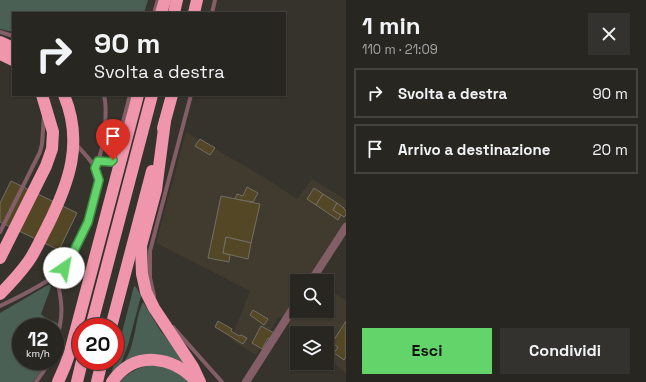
<!DOCTYPE html>
<html lang="it">
<meta charset="utf-8">
<style>
:root{--surface:#282621;--page:#34322e;--text:#f1f3f6;--muted:#a5a5a5;--line:#44433f;--accent:#62d469}
body{margin:0;font-family:"Space Grotesk",sans-serif;background:var(--page);color:var(--text);height:100vh;display:flex;flex-direction:column;font-size:15px;white-space:nowrap}
*{box-sizing:border-box;margin:0}
p{font-size:13px;color:var(--muted)}
.icon{flex:none;width:22px;height:22px;fill:none;stroke:currentColor;stroke-width:2;stroke-linecap:round;stroke-linejoin:round}
.map{position:relative;flex:1;overflow:hidden}
.side{display:flex;flex-direction:column;background:var(--surface);width:300px}
.side>*{flex:none}
.banner{position:absolute;left:12px;top:12px;width:274px;height:84px;border-radius:0px;box-shadow:0 1px 3px #0004,0 0 0 1px var(--line);background:#282621;color:var(--text);overflow:hidden}
.tools{position:absolute;left:290px;top:274px;display:grid;gap:8px}
.tools a{display:grid;place-items:center;width:44px;height:44px;border-radius:0px;background:var(--surface);box-shadow:0 1px 3px #0004,0 0 0 1px var(--line);font-size:20px}
.speed{position:absolute;left:12px;top:318px;display:flex;gap:8px;font-size:20px;font-weight:700;text-align:center}
.speed>*{display:grid;place-content:center;width:52px;height:52px;border-radius:50%;background:var(--surface);box-shadow:0 1px 3px #0004,0 0 0 1px var(--line);line-height:1}
.speed small{font-size:10px;font-weight:400}
.speed .limit{border:6px solid #d22;background:#fff;color:#111}
.pin{position:absolute;display:grid;place-items:center;width:34px;height:34px;color:#fff;margin:-41px -17px;border-radius:50% 50% 50% 0;rotate:-45deg;box-shadow:0 0 4px #0007}
.pin .icon{rotate:45deg}
.me{position:absolute;width:44px;margin:-22px;rotate:33deg;stroke-linejoin:round;filter:drop-shadow(0 0 3px #0008)}
.turn{display:flex;align-items:center;gap:14px;height:84px;padding:0 16px;font-size:18px}
.turn .icon{width:52px;height:52px;stroke-width:2.5}
.turn b{display:block;font-size:28px;line-height:34px}
.round{display:grid;place-items:center;flex:none;width:42px;height:42px;border-radius:0px;background:var(--page)}
.overview{display:flex;align-items:center;justify-content:space-between;height:68px;padding:0 16px}
h1{font-size:24px;font-weight:700;line-height:30px}
.primary-button{display:flex;gap:8px;margin-top:auto;padding:8px 16px}
.primary-button a{flex:1;height:46px;border-radius:0px;background:var(--accent);color:#111;font-size:16px;font-weight:700;line-height:46px;text-align:center}
.primary-button a+a{background:var(--page);color:var(--text)}
ul{padding:0;list-style:none}
li{display:flex;align-items:center;gap:12px;height:50px;margin:0 8px 6px;padding:0 8px;border:2px solid var(--line);border-radius:0px}
li div{flex:1}
li b{display:block;font-size:15px}
li em{font-style:normal}
main{display:flex;flex:1;min-height:0}
.map>svg:first-child{display:block}
.built{fill:#403b2e}
.green{fill:#4a6054}
.building{fill:#544726;stroke:#726f67}
.lines{fill:none;stroke-linecap:round;stroke-linejoin:round}
.service{stroke:#835e67;stroke-width:4}
.minor{stroke:#835e67;stroke-width:8}
.motorway{stroke:#ef95ac;stroke-width:12}
.route-casing{stroke:#408a44;stroke-width:10}
.route{stroke:#62d469;stroke-width:7}
</style>
<main>
<div class="map">
<svg width="346" height="382" viewBox="0 0 346 382">
<rect width="100%" height="100%" fill="#36332c"/>
<!-- built -->
<polygon class="built" points="186,132 267,179 297,199 312,179 346,200 346,223 314,281 297,281 297,311 327,311 327,289 346,300 346,374 327,357 327,333 299,333 279,316 256,355 231,340 250,291 156,243"/>
<!-- green -->
<g class="green">
<polygon points="0,0 148,0 144,13 13,13 13,32 0,29"/>
<path d="M48 285H50L51 287 41 314C47 321 54 319 59 325L55 339V327H21V361H48L33 382H0V313Z"/>
<path d="M134 286 136 287 141 296 128 345 120 366C136 353 134 319 143 302L160 330 182 358 185 365 168 358 113 372 112 371Z"/>
<path d="M153 365 175 369 191 382H120C128 372 141 366 153 365Z"/>
</g>
<!-- building -->
<g class="building">
<polygon points="200,139 215,148 210,155 195,146"/>
<polygon points="11,181 77,213 59,250 0,222 0,203"/>
<polygon points="247,187 258,193 253,202 235,199 237,194 243,196"/>
<polygon points="314,188 323,194 316,205 307,199"/>
<polygon points="323,194 337,203 333,210 341,215 338,220 316,205"/>
<polygon points="221,196 260,204 251,243 226,237 223,253 230,255 229,262 208,258"/>
<polygon points="337,203 344,208 344,209 346,211 346,215 344,217 333,210"/>
<polygon points="226,237 251,243 248,259 223,253"/>
<polygon points="253,310 268,319 264,325 250,315"/>
<polygon points="218,321 232,329 231,331 239,336 241,335 247,338 243,344 215,327"/>
<polygon points="346,321 346,357 344,360 334,353 338,347 332,343"/>
<polygon points="261,326 274,333 271,339 268,338 262,349 252,343"/>
</g>
<g class="lines">
<!-- service -->
<g class="service">
<polyline points="154,13 158,0"/>
<polyline points="212,13 215,0"/>
<polyline points="0,32 13,36"/>
<polyline points="98,161 111,162 113,160 130,95"/>
<path d="M97 163C104 149 108 110 104 95"/>
<polyline points="0,232 40,152 42,144 44,116"/>
<polyline points="154,296 150,278 150,251 191,95"/>
<path d="M0 306C19 297 48 283 63 269 75 256 89 223 93 206 95 197 101 185 99 176 96 164 83 153 76 144"/>
<polyline points="173,327 222,382"/>
<path d="M55 345C64 316 63 304 56 275"/>
<polyline points="36,382 43,372 49,361"/>
</g>
<!-- minor -->
<g class="minor">
<polyline points="311,281 346,227"/>
<polyline points="246,382 297,302"/>
</g>
<!-- motorway -->
<g class="motorway">
<polyline points="161,13 165,0"/>
<polyline points="174,13 177,0"/>
<polyline points="194,13 197,0"/>
<polyline points="0,42 13,48"/>
<polyline points="0,54 13,60"/>
<polyline points="165,121 156,190 141,246 142,274 146,292 154,308 193,367 200,382"/>
<polyline points="163,128 172,95"/>
<polyline points="0,258 46,166 52,149 53,132 42,95"/>
<path d="M0 294C10 284 20 273 28 262 36 251 41 238 47 227 69 183 84 143 64 95"/>
<polyline points="91,327 152,95"/>
<polyline points="111,327 152,171"/>
<polyline points="58,382 65,366 70,352 138,95"/>
<polyline points="77,382 82,361"/>
<polyline points="97,382 102,361"/>
<path d="M112 382C135 349 173 356 197 382"/>
</g>
</g>
<g class="lines">
<defs>
<polyline id="route" points="64,268 69,261 88,222 99,180 95,168 98,161 111,162 113,160"/>
</defs>
<!-- route casing -->
<use href="#route" class="route-casing"/>
<!-- route -->
<use href="#route" class="route"/>
</g>
</svg>
<div class="tools">
<a><svg class="icon" aria-label="search" viewBox="0 0 24 24"><circle cx="10" cy="10" r="6"/><path d="M15 15l6 6"/></svg></a>
<a><svg class="icon" aria-label="layers" viewBox="0 0 24 24"><path d="M12 4l9 5-9 5-9-5zM3 14l9 5 9-5"/></svg></a>
</div>
<div class="speed"><div>12<small>km/h</small></div><div class="limit">20</div></div>
<div class="pin" style="left:113px;top:160px;background:#d93025"><svg class="icon" aria-label="arrive" viewBox="0 0 24 24"><path d="M6 21V4h12l-3 4 3 4H6"/></svg></div>
<svg class="me" style="left:64px;top:268px" viewBox="-20 -20 40 40"><circle r="19" fill="#fff"/><path d="M0-13L10 11 0 6-10 11z" fill="#62d469"/></svg>
<div class="banner">
<div class="turn"><svg class="icon" aria-label="right" viewBox="0 0 24 24"><path d="M7 20v-9h11M14 6l5 5-5 5"/></svg><div><b>90 m</b>Svolta a destra</div></div>
</div>
</div>
<section class="side">
<div class="overview"><div><h1>1 min</h1><p>110 m · 21:09</p></div><a class="round"><svg class="icon" aria-label="close" viewBox="0 0 24 24"><path d="M6 6l12 12M18 6L6 18"/></svg></a></div>
<ul>
<li><svg class="icon" aria-label="right" viewBox="0 0 24 24"><path d="M7 20v-9h11M14 6l5 5-5 5"/></svg><div><b>Svolta a destra</b></div><em>90 m</em></li>
<li><svg class="icon" aria-label="arrive" viewBox="0 0 24 24"><path d="M6 21V4h12l-3 4 3 4H6"/></svg><div><b>Arrivo a destinazione</b></div><em>20 m</em></li>
</ul>
<div class="primary-button"><a>Esci</a><a>Condividi</a></div>
</section>
</main>
